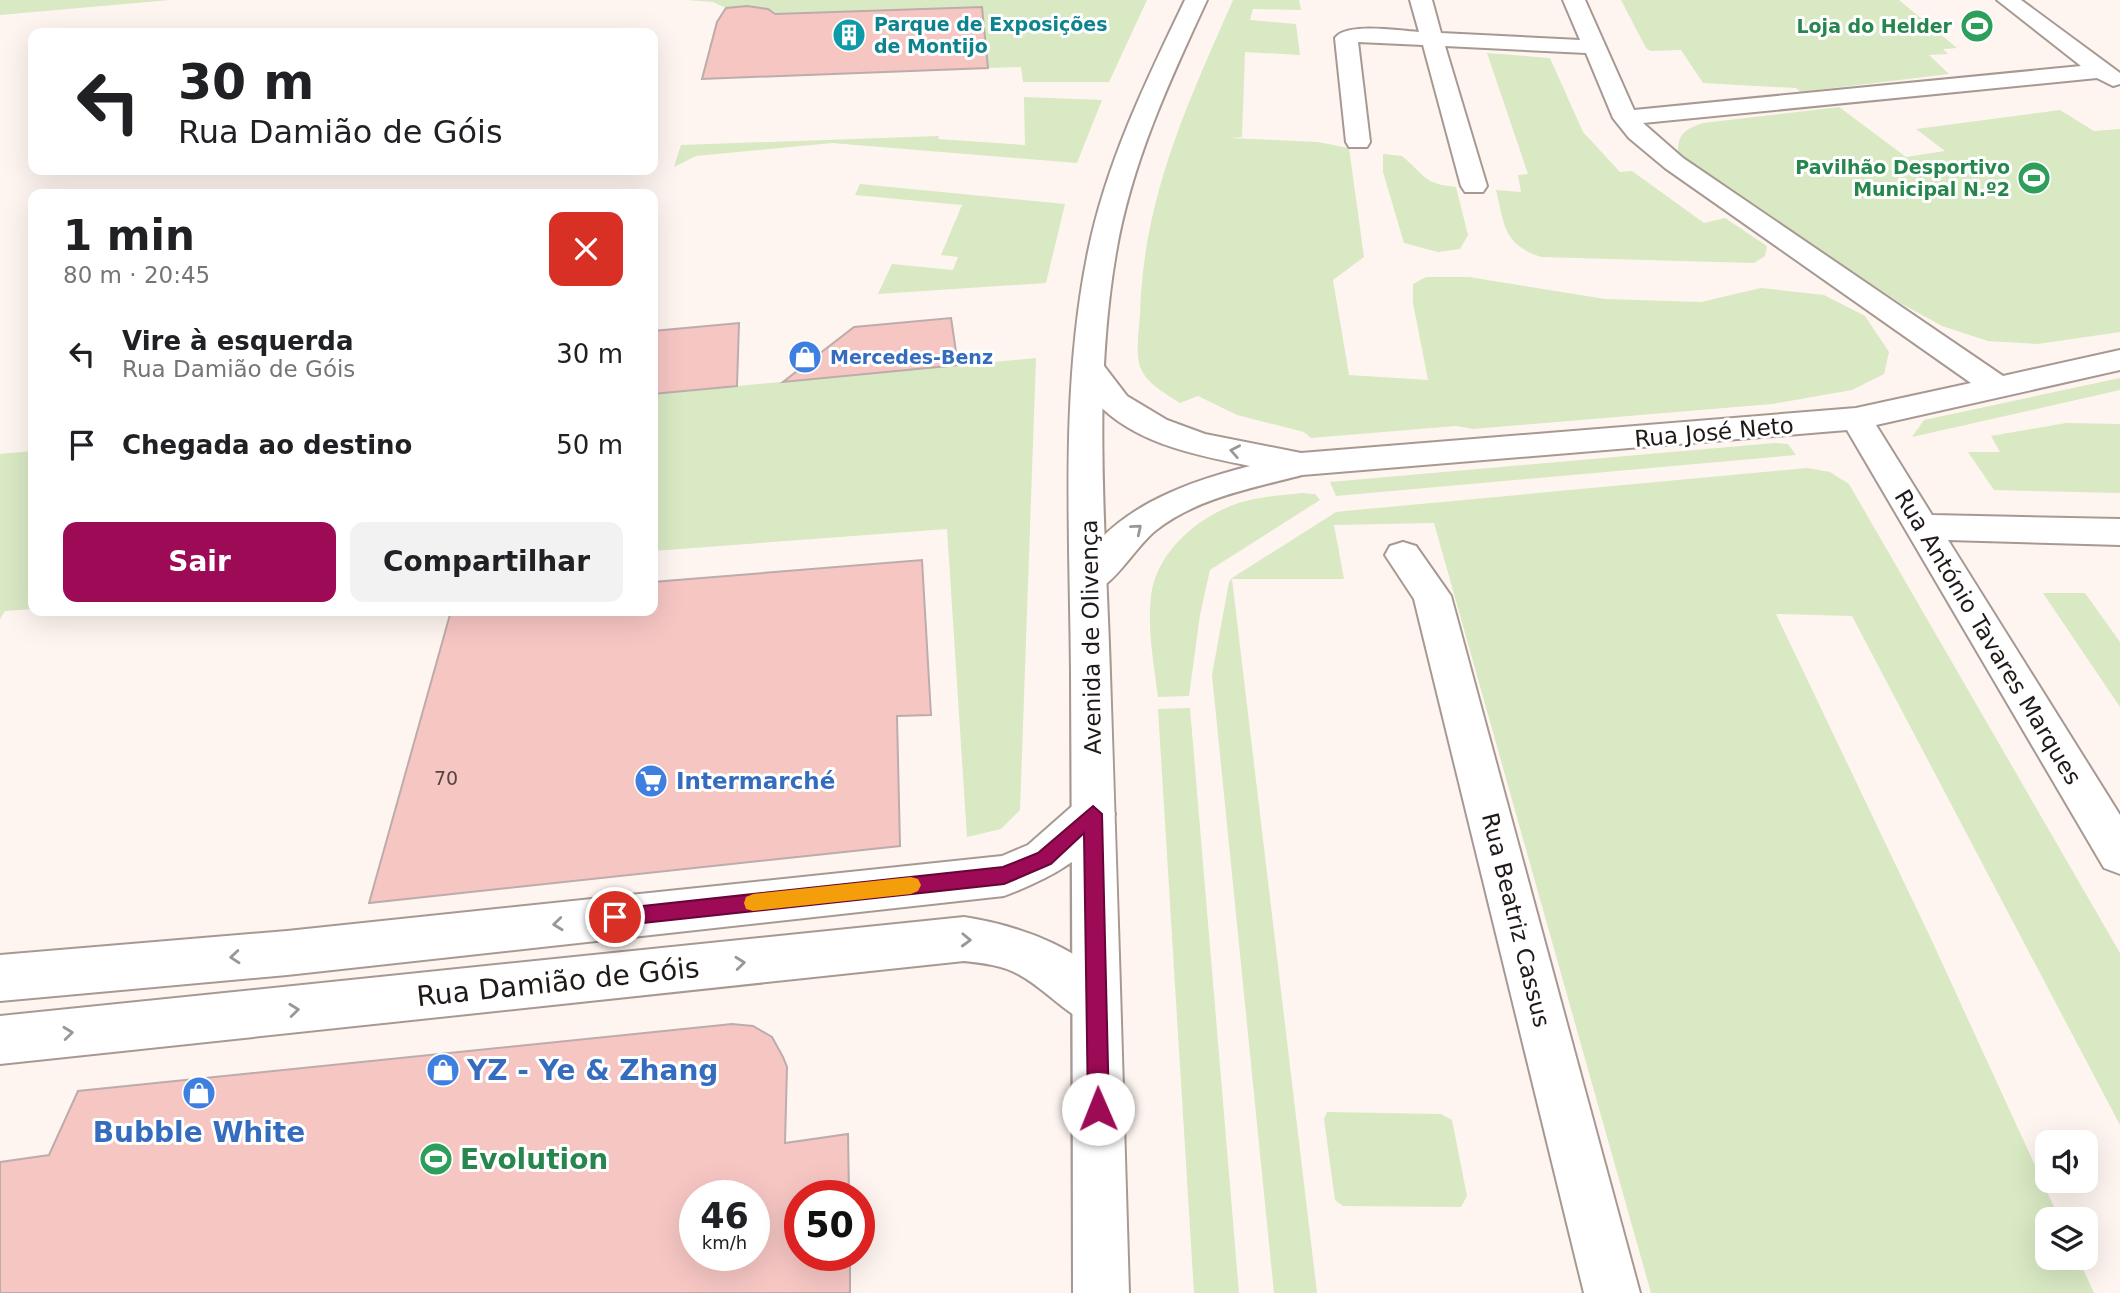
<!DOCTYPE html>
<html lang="pt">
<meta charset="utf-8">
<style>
:root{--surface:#fff;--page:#f2f2f2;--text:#202124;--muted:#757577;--accent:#9d0a56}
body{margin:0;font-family:"DejaVu Sans",sans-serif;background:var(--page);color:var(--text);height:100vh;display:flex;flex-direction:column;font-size:26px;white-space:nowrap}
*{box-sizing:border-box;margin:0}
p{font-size:23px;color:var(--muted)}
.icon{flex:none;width:38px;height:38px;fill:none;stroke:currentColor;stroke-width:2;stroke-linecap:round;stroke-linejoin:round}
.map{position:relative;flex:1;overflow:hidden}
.side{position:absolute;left:28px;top:189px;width:630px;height:427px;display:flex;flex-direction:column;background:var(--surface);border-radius:14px;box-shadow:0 7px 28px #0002}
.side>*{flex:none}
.hud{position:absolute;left:28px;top:28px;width:630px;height:147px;border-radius:14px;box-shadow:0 7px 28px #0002;background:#fff;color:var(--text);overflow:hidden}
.fabs{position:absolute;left:2035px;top:1130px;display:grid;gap:14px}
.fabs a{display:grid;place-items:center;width:63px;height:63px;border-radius:14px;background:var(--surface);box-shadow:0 7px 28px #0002;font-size:35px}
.speed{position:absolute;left:679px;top:1180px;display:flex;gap:14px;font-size:35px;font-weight:700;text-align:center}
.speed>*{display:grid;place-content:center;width:91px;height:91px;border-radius:50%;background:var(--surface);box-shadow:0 7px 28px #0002;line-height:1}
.speed small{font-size:18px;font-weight:400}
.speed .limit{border:10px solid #d22;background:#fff;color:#111}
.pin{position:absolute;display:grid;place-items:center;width:60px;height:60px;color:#fff;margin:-30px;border:4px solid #fff;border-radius:50%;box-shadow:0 2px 7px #0007}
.me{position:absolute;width:77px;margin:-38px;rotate:359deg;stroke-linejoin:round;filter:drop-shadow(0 0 5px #0008)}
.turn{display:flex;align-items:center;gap:24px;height:147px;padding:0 35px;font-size:32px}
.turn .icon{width:91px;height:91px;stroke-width:2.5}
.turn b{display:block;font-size:49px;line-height:60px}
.round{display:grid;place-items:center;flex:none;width:74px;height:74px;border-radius:14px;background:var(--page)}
.headline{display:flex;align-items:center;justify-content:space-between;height:119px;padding:0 35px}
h1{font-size:42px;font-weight:700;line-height:52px}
.primary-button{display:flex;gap:14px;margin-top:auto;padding:14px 35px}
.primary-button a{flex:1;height:80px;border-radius:14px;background:var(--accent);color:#fff;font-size:28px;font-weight:700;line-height:80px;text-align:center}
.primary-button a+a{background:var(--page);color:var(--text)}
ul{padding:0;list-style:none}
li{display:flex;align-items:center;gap:21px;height:91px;padding:0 35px}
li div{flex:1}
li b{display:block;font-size:26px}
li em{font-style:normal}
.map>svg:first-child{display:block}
.green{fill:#d9e9c3}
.building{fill:#f6c6c3;stroke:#bdacab;stroke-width:2;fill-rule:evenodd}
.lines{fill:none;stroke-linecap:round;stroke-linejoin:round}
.minor-casing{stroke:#a79992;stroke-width:4}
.secondary-casing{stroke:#a79992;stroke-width:4}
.minor{fill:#fff;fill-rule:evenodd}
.secondary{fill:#fff;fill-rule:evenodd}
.oneway{stroke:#9a9897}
.route{fill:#9d0a56;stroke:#660638;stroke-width:2}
.slow{fill:#f59e0b}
.labels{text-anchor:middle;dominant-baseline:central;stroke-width:6;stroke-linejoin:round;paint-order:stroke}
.far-culture-label{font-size:19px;font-weight:bold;fill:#0d838f;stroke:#fff;text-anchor:start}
.far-leisure-label{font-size:19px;font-weight:bold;fill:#27864d;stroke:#fff;text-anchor:end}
.far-shop-label{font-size:19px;font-weight:bold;fill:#366cbe;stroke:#fff;text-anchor:start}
.number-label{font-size:19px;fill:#554442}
.street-label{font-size:23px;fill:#1f1917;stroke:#fff}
.shop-label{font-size:23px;font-weight:bold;fill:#366cbe;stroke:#fff;text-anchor:start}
.near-street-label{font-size:28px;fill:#1f1917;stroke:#fff}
.near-shop-label{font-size:28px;font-weight:bold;fill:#366cbe;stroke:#fff;text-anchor:start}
.near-leisure-label{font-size:28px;font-weight:bold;fill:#27864d;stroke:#fff;text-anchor:start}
</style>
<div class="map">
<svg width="2120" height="1293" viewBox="0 0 2120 1293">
<rect width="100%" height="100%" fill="#fef5f0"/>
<!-- green -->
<g class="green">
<polygon points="0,0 170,0 0,15"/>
<polygon points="687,0 1147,0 1109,82 1023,82 1021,67 988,68 982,7 775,14 756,7 726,8 713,2"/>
<path d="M1233 0H1299L1301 10 1253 9 1250 20 1296 24 1300 55 1245 52 1242 137 1231 138 1318 142 1349 148 1364 257 1333 280 1349 375 1428 380 1413 303V284L1426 277H1469L1605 299 1701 302 1761 288 1824 295 1865 316 1889 352 1884 374 1852 390 1772 404 1473 429 1456 426 1311 438 1304 432 1237 415 1198 396 1180 403C1165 393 1143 382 1139 363 1136 348 1139 329 1140 315 1143 198 1187 105 1233 0Z"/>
<polygon points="1621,0 1899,0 1957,48 1943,49 1948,54 1929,55 1949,74 1801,92 1796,88 1703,83 1681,50 1650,51 1646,48"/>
<path d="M1487 53 1550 58 1583 132 1620 172 1632 171 1704 223 1725 218 1767 246 1765 256 1754 263 1541 257C1503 244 1505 226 1496 190L1521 192 1518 175 1528 174Z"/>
<polygon points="1024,97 1102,100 1077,163 832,143 696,156 674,167 681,145 939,136 938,139 1025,145"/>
<path d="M1839 107 1906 157 1945 151 1916 129 2060 110 2094 131 2120 129V332L2038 344 1988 341 1942 326 1902 304 1691 165 1678 152C1678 133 1686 129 1703 123Z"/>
<path d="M1383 154 1402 156C1425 175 1423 184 1456 187L1468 235 1460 249 1438 252 1404 243 1383 172Z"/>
<polygon points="860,184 1065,204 1046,283 878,294 892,264 953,270 958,257 941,255 962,205 855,195"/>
<polygon points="1036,358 1020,810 1001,829 967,837 947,529 653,551 653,394"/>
<polygon points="2120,378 2120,390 1912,437 1924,420"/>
<polygon points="2066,423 2120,424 2120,493 1994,490 1968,452 2000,452 1991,436"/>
<polygon points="1774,443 1788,444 1796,455 1336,496 1330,482"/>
<polygon points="33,451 33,609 5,611 0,619 0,454"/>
<polygon points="1807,468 1830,472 1849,484 2120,953 2120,1125 1852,616 1776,614 1932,941 2060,1220 2048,1220 2048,1258 2078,1258 2094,1293 1651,1293 1434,523 1334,525 1344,579 1232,579 1317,1293 1274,1293 1212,675 1229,582 1232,578 1336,512 1345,511"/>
<path d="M1301 493 1315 494 1320 500 1210 570 1200 615 1189 696 1158 697C1154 664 1147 630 1151 596 1157 547 1208 508 1254 499 1269 496 1286 495 1301 493Z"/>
<polygon points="2043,593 2085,593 2120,642 2120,707"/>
<polygon points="1190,708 1239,1293 1194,1293 1158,709"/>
<polygon points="1327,1112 1441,1114 1452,1120 1467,1196 1461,1207 1343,1206 1335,1200 1324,1119"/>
</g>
<!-- building -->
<g class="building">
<polygon points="747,6 768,9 775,14 982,7 988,68 702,79 717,22 726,8"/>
<polygon points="951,318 958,365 783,382 854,327"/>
<polygon points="739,323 737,386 653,394 653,331"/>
<polygon points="922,560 931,715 897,716 900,846 369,903 451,611 653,611 653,582"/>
<path d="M732 1024 753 1026 772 1037 783 1057 787 1067 785 1143 848 1134 849 1195H800V1255H850V1293H0V1162L49 1155 78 1091ZM695 1195H754V1255H695Z"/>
</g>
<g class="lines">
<defs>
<g id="minor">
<path d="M1410 0H1432L1441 33 1580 40 1563 0H1585L1634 110 2081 66 1997 0H2021L2120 73V84L2113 86 2097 78 1643 123 1683 158 2003 376 2120 350V370L1876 425 1932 515 2120 519V545L1948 540 2120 815V874L2104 868 1847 430 1302 475C1253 488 1196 498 1155 531 1138 545 1119 576 1103 586 1095 592 1086 589 1077 587L1072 577C1109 510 1180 484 1250 466 1200 456 1142 445 1103 409 1092 398 1083 382 1074 369L1079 362 1090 359 1101 362 1127 396 1167 420 1205 434 1301 453 1856 408 1971 383 1665 168 1629 138 1613 118 1586 53 1445 46 1487 186 1483 192H1465L1461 186 1423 45 1358 42 1370 142 1367 147H1349L1346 142 1335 38C1346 22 1400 31 1419 32Z"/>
<polygon points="1403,542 1416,546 1451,596 1640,1293 1584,1293 1414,599 1385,555 1390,546"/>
<path d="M1093 795 1108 801 1115 814C1094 857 1046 880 1004 896L287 975 0 1001V955L287 931 1002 856 1028 845 1078 801Z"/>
<path d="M964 917C1017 925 1098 951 1120 1004L1113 1021 1096 1027C1066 1015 1046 989 1018 974 1002 965 982 963 964 961L0 1064V1016Z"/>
</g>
<path id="secondary" d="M1185 0H1207C1169 82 1131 164 1116 253 1092 392 1106 534 1110 674 1117 880 1123 1087 1129 1293H1073C1073 1086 1072 879 1071 673 1070 533 1060 389 1088 252 1106 163 1146 81 1185 0Z"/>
</defs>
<!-- minor casing -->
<use href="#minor" class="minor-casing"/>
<!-- secondary casing -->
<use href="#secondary" class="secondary-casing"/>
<!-- minor -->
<use href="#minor" class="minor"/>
<!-- secondary -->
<use href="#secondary" class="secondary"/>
</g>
<!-- one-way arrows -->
<defs><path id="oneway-chevron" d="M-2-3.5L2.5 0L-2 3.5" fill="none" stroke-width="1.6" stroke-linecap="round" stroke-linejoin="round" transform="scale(1.75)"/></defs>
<g class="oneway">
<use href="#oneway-chevron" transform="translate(1235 451) rotate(-169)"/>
<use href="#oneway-chevron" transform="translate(1137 529) rotate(-40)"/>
<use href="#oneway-chevron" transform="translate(558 924) rotate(174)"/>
<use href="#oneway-chevron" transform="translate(966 940) rotate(2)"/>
<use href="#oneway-chevron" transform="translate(235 957) rotate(175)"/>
<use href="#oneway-chevron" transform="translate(740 963) rotate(-6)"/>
<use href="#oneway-chevron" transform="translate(294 1010) rotate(-6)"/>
<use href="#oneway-chevron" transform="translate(68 1033) rotate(-6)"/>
</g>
<!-- route -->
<polygon class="route" points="1093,806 1102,814 1109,1109 1106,1117 1098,1120 1091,1117 1088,1109 1084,833 1051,864 1004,884 615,926 609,924 606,917 609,911 615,909 1003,867 1038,853"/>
<!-- slow -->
<polygon class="slow" points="911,877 918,879 921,885 918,891 911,894 753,911 746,909 744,903 746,897 753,894"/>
<!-- icons -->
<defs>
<symbol id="stadium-disc" viewBox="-11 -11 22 22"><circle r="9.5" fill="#2e9e5b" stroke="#fff"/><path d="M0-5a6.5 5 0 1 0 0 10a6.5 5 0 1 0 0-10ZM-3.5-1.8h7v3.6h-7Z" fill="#fff"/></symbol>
<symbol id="building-disc" viewBox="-11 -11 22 22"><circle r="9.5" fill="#0f9aa8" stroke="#fff"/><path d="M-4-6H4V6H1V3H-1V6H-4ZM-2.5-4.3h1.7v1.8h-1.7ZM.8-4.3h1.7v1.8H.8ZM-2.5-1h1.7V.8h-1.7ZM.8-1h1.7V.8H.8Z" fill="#fff"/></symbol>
<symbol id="shop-disc" viewBox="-11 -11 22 22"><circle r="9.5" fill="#3f7fe0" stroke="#fff"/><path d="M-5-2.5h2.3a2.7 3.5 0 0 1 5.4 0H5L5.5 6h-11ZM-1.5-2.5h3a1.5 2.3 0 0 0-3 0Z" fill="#fff"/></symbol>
<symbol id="supermarket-disc" viewBox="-11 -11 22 22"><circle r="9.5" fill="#3f7fe0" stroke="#fff"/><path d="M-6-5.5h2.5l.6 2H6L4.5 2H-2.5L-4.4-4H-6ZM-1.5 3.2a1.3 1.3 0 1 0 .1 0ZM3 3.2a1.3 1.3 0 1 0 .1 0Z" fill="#fff"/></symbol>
</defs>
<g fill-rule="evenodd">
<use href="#stadium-disc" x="1958" y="7" width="38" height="38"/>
<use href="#building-disc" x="830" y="16" width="38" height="38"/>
<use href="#stadium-disc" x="2015" y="159" width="38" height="38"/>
<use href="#shop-disc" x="786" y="338" width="38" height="38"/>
<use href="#supermarket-disc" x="632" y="762" width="38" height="38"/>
<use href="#shop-disc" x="424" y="1051" width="38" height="38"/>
<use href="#shop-disc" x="180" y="1074" width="38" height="38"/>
<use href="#stadium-disc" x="417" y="1140" width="38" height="38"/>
</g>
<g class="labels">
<!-- far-culture labels -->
<g class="far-culture-label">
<text x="874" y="24">Parque de Exposições<tspan x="874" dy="22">de Montijo</tspan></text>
</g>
<!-- far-leisure labels -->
<g class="far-leisure-label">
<text x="1952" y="26">Loja do Helder</text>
<text x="2010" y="167">Pavilhão Desportivo<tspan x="2010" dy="22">Municipal N.º2</tspan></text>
</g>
<!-- far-shop labels -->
<g class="far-shop-label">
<text x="830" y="357">Mercedes-Benz</text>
</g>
<!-- number labels -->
<g class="number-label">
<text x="446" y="778">70</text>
</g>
<!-- street labels -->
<g class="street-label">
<text transform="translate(1714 432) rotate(-5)">Rua José Neto</text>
<text transform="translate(1091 637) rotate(-91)">Avenida de Olivença</text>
<text transform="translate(1988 637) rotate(59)">Rua António Tavares Marques</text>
<text transform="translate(1516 920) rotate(76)">Rua Beatriz Cassus</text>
</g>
<!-- shop labels -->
<g class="shop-label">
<text x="676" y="781">Intermarché</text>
</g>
<!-- near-street labels -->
<g class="near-street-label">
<text transform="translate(558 982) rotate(-6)">Rua Damião de Góis</text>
</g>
<!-- near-shop labels -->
<g class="near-shop-label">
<text x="467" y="1070">YZ - Ye &amp; Zhang</text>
<text x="199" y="1132" text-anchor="middle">Bubble White</text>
</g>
<!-- near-leisure labels -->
<g class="near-leisure-label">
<text x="460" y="1159">Evolution</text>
</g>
</g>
</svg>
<div class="fabs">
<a><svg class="icon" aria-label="sound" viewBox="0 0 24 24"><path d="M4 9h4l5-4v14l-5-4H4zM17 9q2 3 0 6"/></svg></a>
<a><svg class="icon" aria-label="layers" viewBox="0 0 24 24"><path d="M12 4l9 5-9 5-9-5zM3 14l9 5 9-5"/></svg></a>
</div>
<div class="speed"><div>46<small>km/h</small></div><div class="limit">50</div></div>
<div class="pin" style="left:615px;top:917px;background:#d93025"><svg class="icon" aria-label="arrive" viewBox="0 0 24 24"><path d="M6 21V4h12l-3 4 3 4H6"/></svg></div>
<svg class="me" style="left:1098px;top:1109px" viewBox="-20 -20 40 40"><circle r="19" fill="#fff"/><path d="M0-13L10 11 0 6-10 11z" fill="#9d0a56"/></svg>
<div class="hud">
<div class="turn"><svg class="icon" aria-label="left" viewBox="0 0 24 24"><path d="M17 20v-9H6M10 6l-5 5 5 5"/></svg><div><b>30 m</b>Rua Damião de Góis</div></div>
</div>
<section class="side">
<div class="headline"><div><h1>1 min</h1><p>80 m · 20:45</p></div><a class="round" style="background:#d93025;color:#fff"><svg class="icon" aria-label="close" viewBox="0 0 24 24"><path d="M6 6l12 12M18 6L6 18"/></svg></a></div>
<ul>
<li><svg class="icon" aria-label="left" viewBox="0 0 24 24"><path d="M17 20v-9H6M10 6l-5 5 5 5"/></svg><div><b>Vire à esquerda</b><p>Rua Damião de Góis</p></div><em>30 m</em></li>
<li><svg class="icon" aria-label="arrive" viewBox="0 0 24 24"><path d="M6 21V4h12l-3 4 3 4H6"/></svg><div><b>Chegada ao destino</b></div><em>50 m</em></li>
</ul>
<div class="primary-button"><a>Sair</a><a>Compartilhar</a></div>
</section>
</div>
